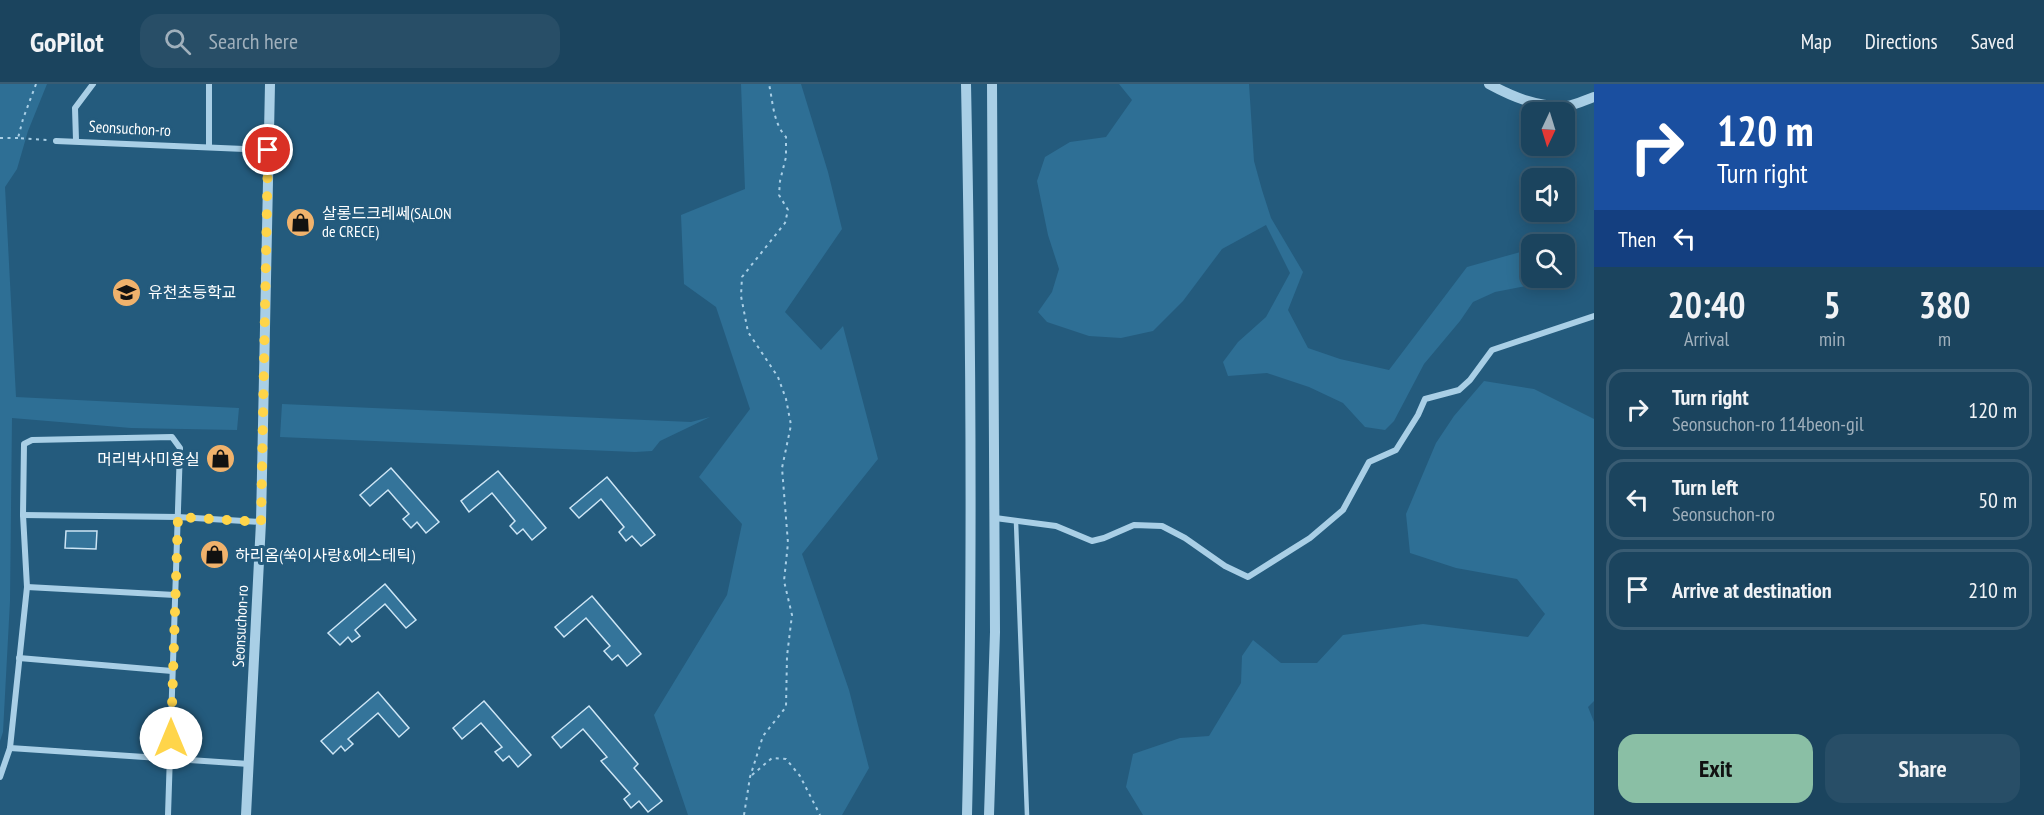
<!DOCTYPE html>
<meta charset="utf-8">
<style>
:root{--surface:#1b445e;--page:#284e67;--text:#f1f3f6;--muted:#a0b0bc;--line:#395c73;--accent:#8abfa5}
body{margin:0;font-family:"PT Sans Narrow","Noto Sans KR",sans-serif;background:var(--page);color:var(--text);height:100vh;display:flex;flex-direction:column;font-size:22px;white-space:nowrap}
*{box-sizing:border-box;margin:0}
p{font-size:20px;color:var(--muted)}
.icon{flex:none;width:33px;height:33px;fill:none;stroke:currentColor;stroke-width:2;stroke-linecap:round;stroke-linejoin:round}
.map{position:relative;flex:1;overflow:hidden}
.side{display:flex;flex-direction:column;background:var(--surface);width:450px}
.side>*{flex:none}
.hud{background:#1a4fa0;color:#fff;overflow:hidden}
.needle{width:39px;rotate:184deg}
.tools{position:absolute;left:1521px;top:18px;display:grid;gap:12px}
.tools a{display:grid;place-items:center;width:54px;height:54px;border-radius:12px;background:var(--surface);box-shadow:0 3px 15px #0003,0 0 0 2px var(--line);font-size:30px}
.pin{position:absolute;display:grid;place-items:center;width:51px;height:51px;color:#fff;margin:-26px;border:3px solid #fff;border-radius:50%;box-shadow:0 2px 6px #0007}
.me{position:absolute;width:66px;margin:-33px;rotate:0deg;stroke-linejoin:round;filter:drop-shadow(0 0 4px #0008)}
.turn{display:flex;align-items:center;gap:21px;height:126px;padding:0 24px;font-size:27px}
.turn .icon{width:78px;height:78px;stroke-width:2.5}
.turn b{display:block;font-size:42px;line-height:51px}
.then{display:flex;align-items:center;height:57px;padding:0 24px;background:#0003;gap:12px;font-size:22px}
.eta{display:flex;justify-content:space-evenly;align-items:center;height:102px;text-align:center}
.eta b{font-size:36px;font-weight:700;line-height:42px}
.cta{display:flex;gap:12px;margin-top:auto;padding:12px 24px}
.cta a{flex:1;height:69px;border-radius:18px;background:var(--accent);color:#111;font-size:24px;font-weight:700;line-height:69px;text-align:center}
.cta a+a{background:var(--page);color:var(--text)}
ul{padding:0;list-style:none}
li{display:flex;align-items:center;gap:18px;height:81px;margin:0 12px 9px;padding:0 12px;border:3px solid var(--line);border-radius:18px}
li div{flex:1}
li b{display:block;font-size:22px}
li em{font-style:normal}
header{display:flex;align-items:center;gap:36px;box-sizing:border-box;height:84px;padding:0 30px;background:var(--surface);border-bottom:2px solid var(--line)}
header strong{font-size:28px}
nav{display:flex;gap:33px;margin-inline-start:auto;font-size:21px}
.search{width:420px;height:54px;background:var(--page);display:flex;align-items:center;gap:15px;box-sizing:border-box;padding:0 21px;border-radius:18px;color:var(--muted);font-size:22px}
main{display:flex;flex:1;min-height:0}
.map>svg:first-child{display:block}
.green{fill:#2e6f95}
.building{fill:#34749a;stroke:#cce5f5;stroke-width:1.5}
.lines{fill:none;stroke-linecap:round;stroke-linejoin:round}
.path{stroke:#a9cfe6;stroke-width:2;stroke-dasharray:3 4.5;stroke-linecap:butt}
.service{stroke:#a9cfe6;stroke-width:4.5}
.minor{stroke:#a9cfe6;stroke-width:6}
.tertiary{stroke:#a9cfe6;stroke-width:10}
.route{stroke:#ffd54a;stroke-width:10;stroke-dasharray:0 18}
.labels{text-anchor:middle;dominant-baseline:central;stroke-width:6;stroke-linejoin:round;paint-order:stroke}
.street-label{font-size:16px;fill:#fff;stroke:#245b7d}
.poi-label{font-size:16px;fill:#fff;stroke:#245b7d;text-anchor:start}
</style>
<header>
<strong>GoPilot</strong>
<div class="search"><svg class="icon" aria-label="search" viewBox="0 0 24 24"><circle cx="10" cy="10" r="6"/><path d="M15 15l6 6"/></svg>Search here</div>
<nav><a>Map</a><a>Directions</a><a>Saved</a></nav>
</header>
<main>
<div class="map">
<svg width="1594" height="731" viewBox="0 0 1594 731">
<rect width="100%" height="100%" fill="#245b7d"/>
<!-- green -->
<g class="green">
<polygon points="0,0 47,0 28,47 17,85 5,103 16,313 239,324 237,346 131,344 12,334 10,517 3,648 0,657"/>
<polygon points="741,0 801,0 828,88 842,145 785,228 821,266 843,242 878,375 802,470 849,606 869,684 842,731 688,731 654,631 727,511 742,440 699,393 750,325 716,223 684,200 681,131 745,105"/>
<polygon points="1119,0 1249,0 1254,77 1262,106 1271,134 1303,188 1288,226 1308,264 1340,275 1389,286 1467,183 1531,165 1532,194 1551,194 1542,199 1495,208 1473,218 1460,237 1424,280 1394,337 1385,346 1365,343 1343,319 1309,303 1267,289 1228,292 1223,278 1238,258 1266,233 1290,189 1266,141 1222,165 1183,217 1153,247 1121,254 1089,252 1047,238 1038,228 1052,208 1059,185 1048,151 1037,97 1045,73 1070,58 1106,53 1132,16"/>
<polygon points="1484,297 1534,305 1594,335 1594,617 1588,623 1594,638 1594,731 1143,731 1126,703 1133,670 1180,654 1209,652 1241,599 1242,572 1253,556 1281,579 1317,579 1343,551 1423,540 1528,553 1545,530 1517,495 1456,484 1410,469 1406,430 1436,359 1454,332"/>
<polygon points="282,320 691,338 710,333 660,357 652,367 635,368 280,353"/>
</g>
<!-- building -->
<g class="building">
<polygon points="391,384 439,438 426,449 417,438 411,444 403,435 409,430 388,406 370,422 360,411"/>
<polygon points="498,387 546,444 532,456 523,445 517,450 510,442 515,437 492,409 469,428 461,417"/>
<polygon points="607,393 655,451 641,462 632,452 626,457 619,448 624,443 601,415 579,434 570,424"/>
<polygon points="66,447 97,447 96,465 65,464"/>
<polygon points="385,500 416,536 406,544 385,520 355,546 360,552 352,558 348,553 340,561 328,549"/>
<polygon points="592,512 641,570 627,582 618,571 612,576 604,567 610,562 586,534 564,553 555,543"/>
<polygon points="378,608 409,644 399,653 378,629 348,655 353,660 345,667 341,662 333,670 321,657"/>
<polygon points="484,617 531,671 518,683 509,672 503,677 495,668 502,663 481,639 462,655 453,644"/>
<polygon points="589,622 638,680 634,684 662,717 648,728 639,717 631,724 624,715 630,710 601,677 607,673 583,645 561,664 552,653"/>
</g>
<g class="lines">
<!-- path -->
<g class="path">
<polyline points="36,0 23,35 18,54 48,56"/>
<polyline points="0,54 18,54"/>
<polyline points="752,691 772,674 786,675 800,692 820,731"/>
<path d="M744 731 750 693 763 652 786 623 787 572 792 531 784 497 788 459 782 384 791 341 786 315 778 293 748 248 741 212 742 193 785 139 788 126 779 111 780 97 786 73V53C773 39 773 18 769 0"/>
</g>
<!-- service -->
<polyline class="service" points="1016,438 1027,731"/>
<!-- minor -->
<g class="minor">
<polyline points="76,56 75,24 93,0"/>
<polyline points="56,57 268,66"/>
<polyline points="209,63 209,0"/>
<polyline points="23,431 178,433 261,438"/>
<polyline points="995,434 1056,442 1092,457 1104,454 1134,441 1162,442 1185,454 1225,482 1248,493 1310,454 1343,426 1369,378 1396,366 1418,331 1425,315 1459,306 1470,296 1492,266 1594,232"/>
<polyline points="27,503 175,511"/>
<polyline points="19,574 172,587"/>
<polyline points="10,664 249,680"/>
<polyline points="0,693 10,664 27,503 23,431 24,360 32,356 172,353 180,364 168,731"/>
</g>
<!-- tertiary -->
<g class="tertiary">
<path d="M966 0C971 244 973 487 967 731"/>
<path d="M1489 0C1513 13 1539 24 1567 22 1576 21 1585 16 1594 13"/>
<polyline points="246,731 261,438 270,0"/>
<polyline points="989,731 995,548 992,0"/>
</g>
</g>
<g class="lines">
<!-- route -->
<polyline class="route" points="171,654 178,433 261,438 268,66"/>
</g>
<!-- icons -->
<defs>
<symbol id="shop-disc" viewBox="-11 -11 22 22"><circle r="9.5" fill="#f0b26c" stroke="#245b7d"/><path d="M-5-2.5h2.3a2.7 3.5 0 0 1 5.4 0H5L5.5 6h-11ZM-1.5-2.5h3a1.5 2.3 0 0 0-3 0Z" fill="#111"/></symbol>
<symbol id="school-disc" viewBox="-11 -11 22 22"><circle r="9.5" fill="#f0b26c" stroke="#245b7d"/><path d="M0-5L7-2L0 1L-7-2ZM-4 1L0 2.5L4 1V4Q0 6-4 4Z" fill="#111"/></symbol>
</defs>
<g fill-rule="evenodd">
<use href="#shop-disc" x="284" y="122" width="33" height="33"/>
<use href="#school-disc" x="110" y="192" width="33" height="33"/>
<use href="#shop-disc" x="204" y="358" width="33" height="33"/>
<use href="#shop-disc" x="198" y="454" width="33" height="33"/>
</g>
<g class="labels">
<!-- street labels -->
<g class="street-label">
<text transform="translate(130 44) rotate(3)">Seonsuchon-ro</text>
<text transform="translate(240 542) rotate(-87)">Seonsuchon-ro</text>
</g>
<!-- poi labels -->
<g class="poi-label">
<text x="322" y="129">살롱드크레쎄(SALON<tspan x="322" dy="18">de CRECE)</tspan></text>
<text x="148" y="208">유천초등학교</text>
<text x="200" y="375" text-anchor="end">머리박사미용실</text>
<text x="235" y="471">하리옴(쑥이사랑&amp;에스테틱)</text>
</g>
</g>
</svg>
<div class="tools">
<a><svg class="needle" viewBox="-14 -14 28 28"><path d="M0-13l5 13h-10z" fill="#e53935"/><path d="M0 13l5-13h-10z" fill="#a0b0bc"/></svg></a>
<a><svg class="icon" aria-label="sound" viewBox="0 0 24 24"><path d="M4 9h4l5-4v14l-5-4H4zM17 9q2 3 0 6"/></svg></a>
<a><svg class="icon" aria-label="search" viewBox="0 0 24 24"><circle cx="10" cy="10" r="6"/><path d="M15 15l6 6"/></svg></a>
</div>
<div class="pin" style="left:268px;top:66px;background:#d93025"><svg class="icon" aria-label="arrive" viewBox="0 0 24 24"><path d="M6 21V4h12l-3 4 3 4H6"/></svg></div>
<svg class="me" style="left:171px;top:654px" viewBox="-20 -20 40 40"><circle r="19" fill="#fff"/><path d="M0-13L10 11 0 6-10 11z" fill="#ffd54a"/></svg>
</div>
<section class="side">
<div class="hud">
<div class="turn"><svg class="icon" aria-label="right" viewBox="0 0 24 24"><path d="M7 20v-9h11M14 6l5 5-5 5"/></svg><div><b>120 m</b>Turn right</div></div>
<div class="then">Then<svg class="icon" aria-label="left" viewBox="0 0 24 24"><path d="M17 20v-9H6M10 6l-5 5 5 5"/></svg></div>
</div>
<div class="eta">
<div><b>20:40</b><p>Arrival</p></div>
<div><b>5</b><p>min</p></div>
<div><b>380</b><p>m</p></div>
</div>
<ul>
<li><svg class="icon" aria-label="right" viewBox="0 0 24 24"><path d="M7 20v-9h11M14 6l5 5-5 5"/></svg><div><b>Turn right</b><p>Seonsuchon-ro 114beon-gil</p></div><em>120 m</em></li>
<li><svg class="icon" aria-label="left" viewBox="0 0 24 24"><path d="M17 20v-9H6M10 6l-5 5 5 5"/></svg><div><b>Turn left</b><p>Seonsuchon-ro</p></div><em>50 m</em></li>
<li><svg class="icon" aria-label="arrive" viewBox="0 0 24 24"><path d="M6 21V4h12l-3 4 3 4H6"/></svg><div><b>Arrive at destination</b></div><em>210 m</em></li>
</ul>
<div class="cta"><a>Exit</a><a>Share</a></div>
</section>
</main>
